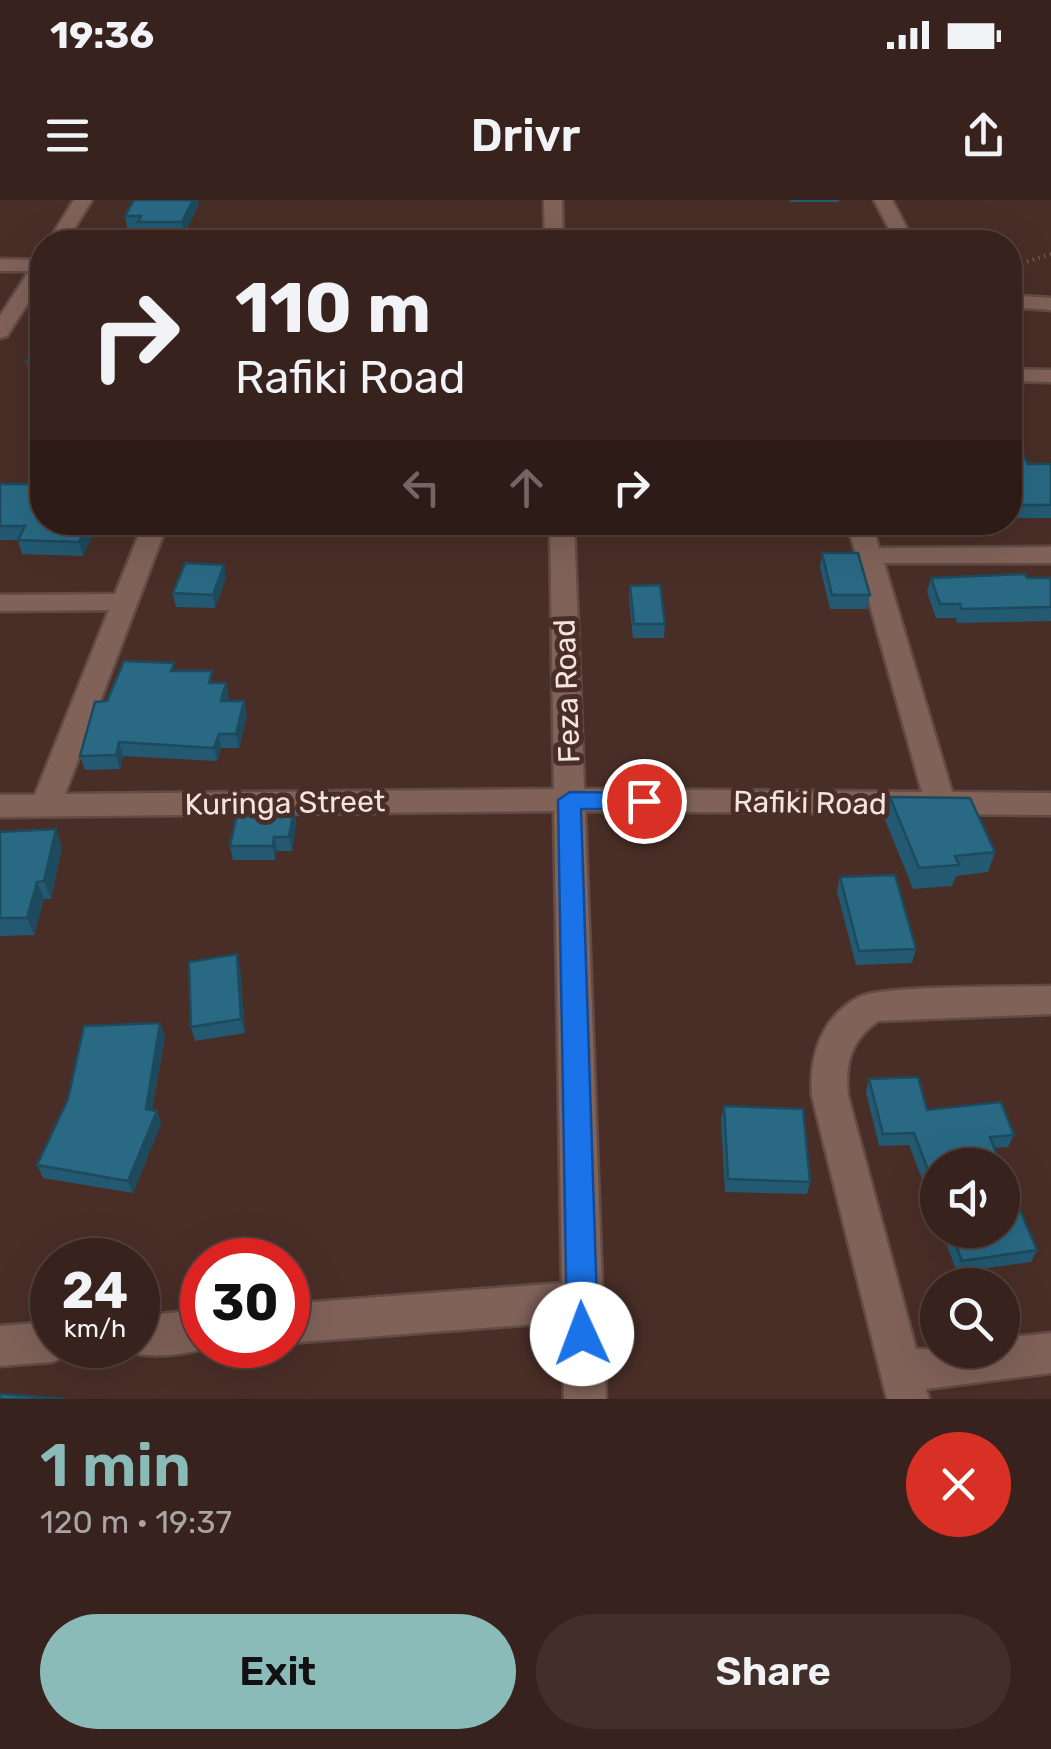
<!DOCTYPE html>
<meta charset="utf-8">
<style>
:root{--surface:#37221d;--page:#422f2a;--text:#f1f3f6;--muted:#aaa4a4;--line:#513f3b;--accent:#8bbbb9}
body{margin:0;font-family:Rubik,sans-serif;background:var(--page);color:var(--text);height:100vh;display:flex;flex-direction:column;font-size:38px;white-space:nowrap}
*{box-sizing:border-box;margin:0}
p{font-size:32px;color:var(--muted)}
.icon{flex:none;width:55px;height:55px;fill:none;stroke:currentColor;stroke-width:2;stroke-linecap:round;stroke-linejoin:round}
.map{position:relative;height:1199px;overflow:hidden}
.sheet{display:flex;flex-direction:column;background:var(--surface);flex:1}
.sheet>*{flex:none}
.hud{position:absolute;left:30px;top:30px;width:992px;height:305px;border-radius:40px;box-shadow:0 10px 40px #0002,0 0 0 2px var(--line);background:#37221d;color:var(--text);overflow:hidden}
.tools{position:absolute;left:920px;top:948px;display:grid;gap:20px}
.tools a{display:grid;place-items:center;width:100px;height:100px;border-radius:50%;background:var(--surface);box-shadow:0 10px 40px #0002,0 0 0 2px var(--line);font-size:50px}
.speed{position:absolute;left:30px;top:1038px;display:flex;gap:20px;font-size:50px;font-weight:700;text-align:center}
.speed>*{display:grid;place-content:center;width:130px;height:130px;border-radius:50%;background:var(--surface);box-shadow:0 10px 40px #0002,0 0 0 2px var(--line);line-height:1}
.speed small{font-size:25px;font-weight:400}
.speed .limit{border:15px solid #d22;background:#fff;color:#111}
.pin{position:absolute;display:grid;place-items:center;width:85px;height:85px;color:#fff;margin:-42px;border:5px solid #fff;border-radius:50%;box-shadow:0 2px 10px #0007}
.me{position:absolute;width:110px;margin:-55px;rotate:358deg;stroke-linejoin:round;filter:drop-shadow(0 0 8px #0008)}
.turn{display:flex;align-items:center;gap:35px;height:210px;padding:0 40px;font-size:45px}
.turn .icon{width:130px;height:130px;stroke-width:2.5}
.turn b{display:block;font-size:70px;line-height:85px}
.lanes{display:flex;align-items:center;height:95px;padding:0 40px;background:#0003;justify-content:center;gap:50px;direction:ltr}
.lanes .off{opacity:.35}
.round{display:grid;place-items:center;flex:none;width:105px;height:105px;border-radius:52px;background:var(--page)}
.head{display:flex;align-items:center;justify-content:space-between;height:170px;padding:0 40px}
h1{font-size:60px;font-weight:600;line-height:75px;color:var(--accent)}
.cta{display:flex;gap:20px;margin-top:auto;padding:20px 40px}
.cta a{flex:1;height:115px;border-radius:60px;background:var(--accent);color:#111;font-size:40px;font-weight:600;line-height:115px;text-align:center}
.cta a+a{background:var(--page);color:var(--text)}
.status{display:flex;justify-content:space-between;align-items:center;height:70px;padding:0 50px;background:var(--surface);direction:ltr}
.status svg{height:28px;fill:currentColor}
header{display:flex;justify-content:space-between;align-items:center;height:130px;padding:0 40px;background:var(--surface);font-size:45px;font-weight:600}
.map>svg:first-child{display:block}
.lines{fill:none;stroke-linecap:round;stroke-linejoin:round}
.minor-casing{stroke:#624b45;stroke-width:5}
.path{stroke:#826a64;stroke-width:4;stroke-dasharray:1 5;stroke-linecap:butt}
.minor{fill:#806259;fill-rule:evenodd}
.wall{fill:#235a72}
.shaded-wall{fill:#1d4a5c}
.building{fill:#296984;stroke:#1d4a5c;stroke-width:2.5}
.route{fill:#1a73e8;stroke:#114b97;stroke-width:2.5}
.labels{text-anchor:middle;dominant-baseline:central;stroke-width:10;stroke-linejoin:round;paint-order:stroke}
.street-label{font-size:30px;fill:#f5e3de;stroke:#492e27}
</style>
<div class="status"><b>19:36</b><svg viewBox="0 0 49 12"><path d="M0 12V9h3v3zM5 12V6h3v6zM10 12V3h3v9zM15 12V0h3v12zM26 1h20v11H26zM47 4h2v5h-2z"/></svg></div>
<header><svg class="icon" aria-label="menu" viewBox="0 0 24 24"><path d="M4 6h16M4 12h16M4 18h16"/></svg>Drivr<svg class="icon" aria-label="share" viewBox="0 0 24 24"><path d="M12 15V3M7 8l5-5 5 5M5 13v7h14v-7"/></svg></header>
<div class="map">
<svg width="1051" height="1199" viewBox="0 0 1051 1199">
<rect width="100%" height="100%" fill="#492e27"/>
<g class="lines">
<defs>
<g id="minor">
<polygon points="74,0 92,0 66,42 48,42"/>
<polygon points="544,0 562,0 563,42 545,42"/>
<polygon points="874,0 892,0 911,36 910,42 892,42 893,36"/>
<polygon points="0,59 42,60 42,81 7,136 0,138 0,116 29,71 0,71"/>
<polygon points="1010,95 1051,98 1051,110 1010,107"/>
<polygon points="1010,169 1051,170 1051,182 1010,181"/>
<polygon points="144,322 168,322 65,594 554,589 550,322 574,322 584,589 922,592 847,322 871,322 879,348 1051,347 1051,363 884,363 952,592 1051,593 1051,615 585,611 606,1199 564,1199 563,1122 288,1143 288,1104 562,1083 554,611 0,617 0,595 35,595 109,410 0,411 0,395 115,394"/>
<path d="M1051 786V814L878 821C850 841 845 863 848 896L916 1149 1002 1150V1138L1051 1133V1173L926 1189 929 1199H887L812 896C809 857 821 817 859 797 882 785 1016 787 1051 786Z"/>
<path d="M202 1110V1145H214C189 1155 148 1160 124 1150L121 1145H138V1116Z"/>
<polygon points="52,1122 52,1145 71,1145 66,1156 52,1162 0,1166 0,1126"/>
</g>
</defs>
<!-- minor casing -->
<use href="#minor" class="minor-casing"/>
<!-- path -->
<polyline class="path" points="1010,67 1051,54"/>
<!-- minor -->
<use href="#minor" class="minor"/>
</g>
<!-- wall -->
<g class="wall">
<polygon points="134,0 198,0 199,4 184,35 141,34 140,28 127,28 125,16"/>
<polygon points="789,0 839,0 839,2 790,2"/>
<polygon points="42,85 42,126 33,126 30,114"/>
<polygon points="42,135 42,174 30,174 26,162"/>
<polygon points="1010,241 1028,264 1051,264 1051,318 1010,318"/>
<polygon points="0,284 99,322 83,356 22,354 18,340 0,340"/>
<polygon points="822,353 870,395 867,409 830,409 820,367"/>
<polygon points="226,378 215,408 176,407 173,393"/>
<polygon points="931,378 1051,378 1051,421 957,423 956,418 936,418 927,392"/>
<polygon points="630,386 665,424 664,438 633,438 629,399"/>
<polygon points="176,471 215,483 229,497 228,501 244,501 247,515 239,548 221,548 217,561 123,556 120,569 85,570 80,556 107,501"/>
<polygon points="890,597 995,652 988,672 956,676 952,686 913,689 884,617"/>
<polygon points="294,609 296,623 292,651 277,651 275,660 233,660 230,646"/>
<polygon points="0,632 62,647 51,699 44,699 34,735 0,736"/>
<polygon points="840,677 916,749 912,763 856,765 837,691"/>
<polygon points="240,768 245,833 195,841 191,827"/>
<polygon points="165,836 152,910 157,911 161,924 133,993 43,978 37,965"/>
<polygon points="869,879 927,910 1014,935 1008,947 994,948 938,965 938,1021 909,945 879,946 866,892"/>
<polygon points="724,906 810,982 807,994 725,992 721,919"/>
<polygon points="941,1030 1002,1030 1037,1050 1031,1062 957,1072"/>
</g>
<!-- shaded-wall -->
<g class="shaded-wall">
<polygon points="193,0 198,0 199,4 184,35 182,22"/>
<polygon points="89,322 99,322 83,356 79,342"/>
<polygon points="224,365 226,378 215,408 213,395"/>
<polygon points="226,483 229,497 224,514 221,501"/>
<polygon points="244,501 247,515 239,548 236,534"/>
<polygon points="219,534 221,548 217,561 214,548"/>
<polygon points="119,542 123,556 120,569 116,555"/>
<polygon points="294,609 296,623 292,651 289,637"/>
<polygon points="56,629 62,647 51,699 44,681"/>
<polygon points="274,637 277,651 275,660 273,646"/>
<polygon points="37,682 44,699 34,735 27,718"/>
<polygon points="237,754 240,768 245,833 241,819"/>
<polygon points="160,823 165,836 150,922 146,909"/>
<polygon points="157,911 161,924 133,993 128,981"/>
</g>
<!-- building -->
<g class="building">
<polygon points="134,0 193,0 182,22 138,22 141,16 125,16"/>
<polygon points="42,85 42,114 30,114"/>
<polygon points="42,135 42,162 26,162"/>
<polygon points="1014,240 1028,264 1051,264 1051,305 1010,305 1010,241"/>
<polygon points="0,284 42,284 42,322 89,322 79,342 18,340 25,326 0,326"/>
<polygon points="822,353 858,353 870,395 832,395"/>
<polygon points="185,363 224,365 213,395 173,393"/>
<polygon points="1025,374 1027,378 1051,378 1051,407 961,409 960,404 940,404 931,378"/>
<polygon points="660,385 665,424 634,424 630,386"/>
<polygon points="124,461 174,463 171,471 212,471 209,483 226,483 221,501 244,501 236,534 219,534 214,548 119,542 116,555 80,556 95,502 107,501"/>
<polygon points="890,597 970,598 995,652 955,656 959,665 919,668"/>
<polygon points="238,609 294,609 289,637 274,637 273,646 230,646"/>
<polygon points="56,629 44,681 37,682 27,718 0,718 0,632"/>
<polygon points="895,675 916,749 859,751 840,677"/>
<polygon points="237,754 241,819 191,827 189,762"/>
<polygon points="160,823 146,909 157,911 128,981 37,965 68,899 84,826"/>
<polygon points="918,877 927,910 1001,902 1014,935 990,937 1001,965 938,965 938,996 914,933 883,934 869,879"/>
<polygon points="724,906 803,909 810,982 728,979"/>
<polygon points="1002,968 1037,1050 962,1061 950,1030 1002,1030"/>
<polygon points="0,1194 66,1199 0,1199"/>
</g>
<!-- route -->
<polygon class="route" points="570,592 644,593 655,601 644,609 581,609 598,1134 593,1144 582,1149 571,1144 567,1134 558,600"/>
<g class="labels">
<!-- street labels -->
<g class="street-label">
<text transform="translate(567 491) rotate(-92)">Feza Road</text>
<text transform="translate(285 603) rotate(-1)">Kuringa Street</text>
<text transform="translate(810 603) rotate(1)">Rafiki Road</text>
</g>
</g>
</svg>
<div class="tools">
<a><svg class="icon" aria-label="sound" viewBox="0 0 24 24"><path d="M4 9h4l5-4v14l-5-4H4zM17 9q2 3 0 6"/></svg></a>
<a><svg class="icon" aria-label="search" viewBox="0 0 24 24"><circle cx="10" cy="10" r="6"/><path d="M15 15l6 6"/></svg></a>
</div>
<div class="speed"><div>24<small>km/h</small></div><div class="limit">30</div></div>
<div class="pin" style="left:644px;top:601px;background:#d93025"><svg class="icon" aria-label="arrive" viewBox="0 0 24 24"><path d="M6 21V4h12l-3 4 3 4H6"/></svg></div>
<svg class="me" style="left:582px;top:1134px" viewBox="-20 -20 40 40"><circle r="19" fill="#fff"/><path d="M0-13L10 11 0 6-10 11z" fill="#1a73e8"/></svg>
<div class="hud">
<div class="turn"><svg class="icon" aria-label="right" viewBox="0 0 24 24"><path d="M7 20v-9h11M14 6l5 5-5 5"/></svg><div><b>110 m</b>Rafiki Road</div></div>
<div class="lanes"><svg class="icon off" aria-label="left" viewBox="0 0 24 24"><path d="M17 20v-9H6M10 6l-5 5 5 5"/></svg><svg class="icon off" aria-label="ahead" viewBox="0 0 24 24"><path d="M12 20V5M6 11l6-6 6 6"/></svg><svg class="icon" aria-label="right" viewBox="0 0 24 24"><path d="M7 20v-9h11M14 6l5 5-5 5"/></svg></div>
</div>
</div>
<section class="sheet">
<div class="head"><div><h1>1 min</h1><p>120 m · 19:37</p></div><a class="round" style="background:#d93025;color:#fff"><svg class="icon" aria-label="close" viewBox="0 0 24 24"><path d="M6 6l12 12M18 6L6 18"/></svg></a></div>
<div class="cta"><a>Exit</a><a>Share</a></div>
</section>
